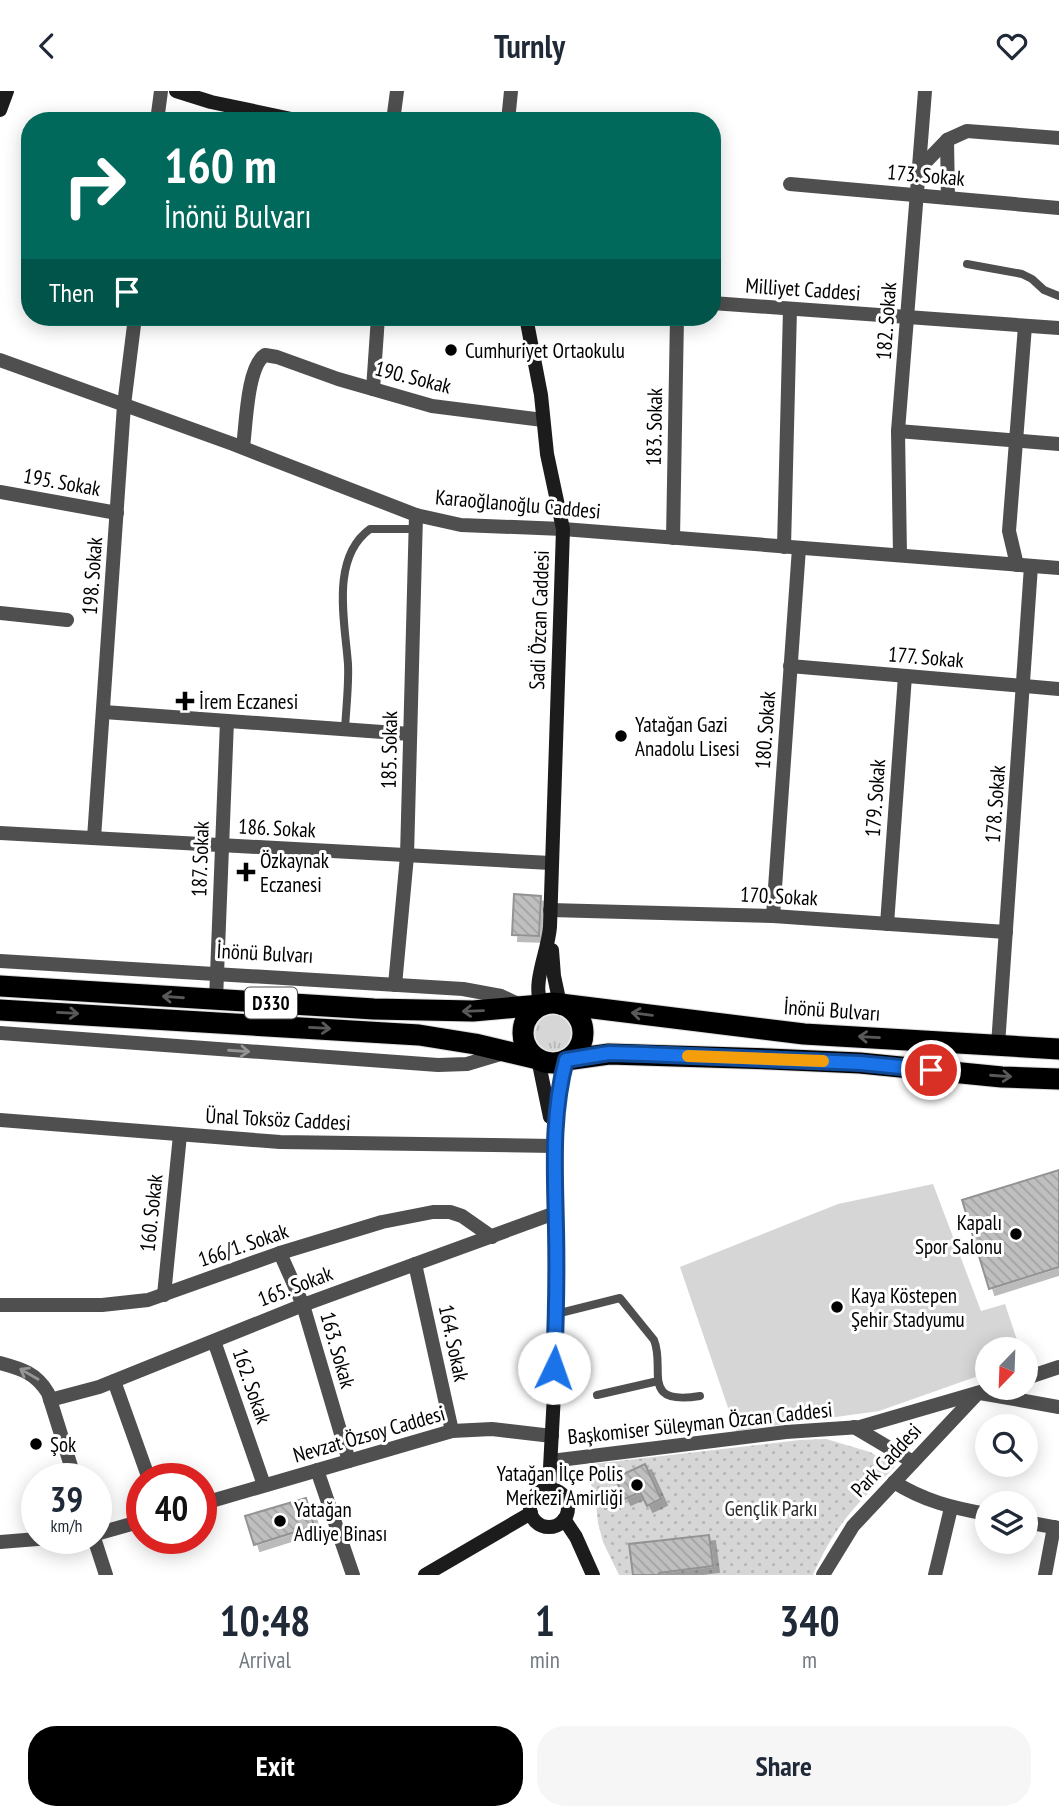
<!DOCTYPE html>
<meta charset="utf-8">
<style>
:root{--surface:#fff;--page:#f6f6f7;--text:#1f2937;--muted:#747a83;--accent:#000}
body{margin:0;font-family:"PT Sans Narrow",sans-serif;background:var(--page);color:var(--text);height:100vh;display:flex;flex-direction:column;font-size:26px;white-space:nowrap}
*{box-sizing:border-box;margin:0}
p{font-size:23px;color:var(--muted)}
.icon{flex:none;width:38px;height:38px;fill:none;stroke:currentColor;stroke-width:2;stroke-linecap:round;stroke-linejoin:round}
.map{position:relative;height:1484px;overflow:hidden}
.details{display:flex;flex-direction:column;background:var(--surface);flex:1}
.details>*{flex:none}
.top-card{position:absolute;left:21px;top:21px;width:700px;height:214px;border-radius:28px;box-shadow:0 4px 18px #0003;background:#00695c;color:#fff;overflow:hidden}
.needle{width:46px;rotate:203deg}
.tools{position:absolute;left:975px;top:1246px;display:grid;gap:14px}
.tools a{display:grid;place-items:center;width:63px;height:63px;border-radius:50%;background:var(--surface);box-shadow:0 4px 18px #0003;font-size:35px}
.speed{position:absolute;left:21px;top:1372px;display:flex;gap:14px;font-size:35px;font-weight:700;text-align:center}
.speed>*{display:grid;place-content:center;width:91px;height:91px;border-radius:50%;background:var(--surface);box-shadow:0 4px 18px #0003;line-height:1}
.speed small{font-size:18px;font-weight:400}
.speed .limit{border:10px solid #d22;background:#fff;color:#111}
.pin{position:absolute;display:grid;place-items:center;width:60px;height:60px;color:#fff;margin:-30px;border:4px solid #fff;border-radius:50%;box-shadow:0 2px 7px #0007}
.me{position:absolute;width:77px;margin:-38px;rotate:3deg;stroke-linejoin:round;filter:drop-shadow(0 0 5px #0008)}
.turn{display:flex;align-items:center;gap:24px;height:147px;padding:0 28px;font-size:32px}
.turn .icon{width:91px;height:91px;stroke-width:2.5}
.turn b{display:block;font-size:49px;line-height:60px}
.then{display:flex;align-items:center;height:66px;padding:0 28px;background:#0003;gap:14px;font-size:26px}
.eta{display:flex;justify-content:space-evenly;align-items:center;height:119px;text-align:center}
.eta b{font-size:42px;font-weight:700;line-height:49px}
.cta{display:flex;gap:14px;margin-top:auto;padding:14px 28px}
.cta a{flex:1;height:80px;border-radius:28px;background:var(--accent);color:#fff;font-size:28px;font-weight:700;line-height:80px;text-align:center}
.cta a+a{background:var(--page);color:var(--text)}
header{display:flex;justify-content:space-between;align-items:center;height:91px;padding:0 28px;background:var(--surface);font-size:32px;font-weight:700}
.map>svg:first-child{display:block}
.grass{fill:url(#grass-tufts)}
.park{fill:url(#park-dots)}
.garden{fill:#d6d6d6}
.building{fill:url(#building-back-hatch);stroke:#939393;stroke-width:2;filter:url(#shadow)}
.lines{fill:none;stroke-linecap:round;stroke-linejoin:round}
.highway-casing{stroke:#dbdbdb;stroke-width:23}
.lane{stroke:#4f4f4f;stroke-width:8}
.street{stroke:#4f4f4f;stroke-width:14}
.secondary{stroke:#1c1c1c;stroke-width:14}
.highway{stroke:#000;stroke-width:21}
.oneway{stroke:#595959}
.oneway2{stroke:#959595}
.route-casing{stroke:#114b97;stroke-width:18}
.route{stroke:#1a73e8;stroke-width:12}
.slow{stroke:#f59e0b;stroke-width:12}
.poi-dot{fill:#000;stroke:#fff;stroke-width:2.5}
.labels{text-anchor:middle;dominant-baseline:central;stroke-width:6;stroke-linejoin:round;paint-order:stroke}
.shield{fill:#fff;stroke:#4c4c4c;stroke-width:2}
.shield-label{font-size:19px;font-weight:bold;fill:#000}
.street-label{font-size:21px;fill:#000;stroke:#fff}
.poi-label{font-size:21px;fill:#000;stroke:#fff;text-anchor:start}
.park-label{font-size:21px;fill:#2d2d2d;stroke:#fff}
</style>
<header><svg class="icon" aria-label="back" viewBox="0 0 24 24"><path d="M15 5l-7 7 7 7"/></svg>Turnly<svg class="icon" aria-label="heart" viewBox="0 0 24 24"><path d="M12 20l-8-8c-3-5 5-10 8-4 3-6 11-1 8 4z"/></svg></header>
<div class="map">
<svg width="1059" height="1484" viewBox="0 0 1059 1484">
<defs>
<pattern id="grass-tufts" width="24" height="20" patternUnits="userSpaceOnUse" patternTransform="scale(1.75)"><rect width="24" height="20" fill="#d6d6d6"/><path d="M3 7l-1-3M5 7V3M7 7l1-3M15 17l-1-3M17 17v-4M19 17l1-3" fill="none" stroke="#b6b6b6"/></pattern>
<pattern id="park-dots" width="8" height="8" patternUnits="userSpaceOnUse" patternTransform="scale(1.75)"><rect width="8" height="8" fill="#d6d6d6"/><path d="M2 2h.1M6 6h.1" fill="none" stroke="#b6b6b6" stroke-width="1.8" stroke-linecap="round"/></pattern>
<pattern id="building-back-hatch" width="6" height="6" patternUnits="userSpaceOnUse" patternTransform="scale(1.75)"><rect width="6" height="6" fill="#bfbfbf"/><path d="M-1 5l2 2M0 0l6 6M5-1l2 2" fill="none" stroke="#a2a2a2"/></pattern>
<filter id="shadow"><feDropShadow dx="6" dy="6" stdDeviation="0" flood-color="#0004"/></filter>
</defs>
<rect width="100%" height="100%" fill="#fff"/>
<!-- grass -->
<circle class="grass" cx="553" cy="942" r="18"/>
<!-- park -->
<path class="park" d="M826 1348 870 1361 895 1376C856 1413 835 1434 813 1484H619L603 1451 598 1432 595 1403 588 1386 592 1373 800 1349Z"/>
<!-- garden -->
<polygon class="garden" points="933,1093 981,1220 1005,1213 1020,1258 987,1258 987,1273 984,1275 984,1283 879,1320 736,1340 680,1176 838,1113"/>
<!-- building -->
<g class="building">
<polygon points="514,803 541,805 539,845 512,844"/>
<polygon points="1059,1079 1059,1176 989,1198 962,1109"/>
<polygon points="645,1373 661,1408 647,1415 640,1401 625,1408 615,1387"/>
<polygon points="306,1407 314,1435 254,1454 245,1425"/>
<polygon points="709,1444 713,1475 659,1482 659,1484 633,1484 629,1453"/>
</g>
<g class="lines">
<defs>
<g id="highway">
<polyline points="0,895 374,918 473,920 541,914"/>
<circle cx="553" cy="942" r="30"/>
<polyline points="560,913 804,943 1059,958"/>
<polyline points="0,919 419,944 475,953 538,968"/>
<polyline points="566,969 609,963 769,968 860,972 1002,986 1059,988"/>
</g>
</defs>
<!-- highway casing -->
<use href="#highway" class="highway-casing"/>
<!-- lane -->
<g class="lane">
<polyline points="967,173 1022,183 1032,188 1044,199 1059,205"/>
<path d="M345 639C346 617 349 594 348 573 345 531 330 467 370 438H415"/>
<path d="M556 1223 620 1207 654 1249C666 1278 639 1315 700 1305"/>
<polyline points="597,1304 658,1290"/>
</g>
<!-- street -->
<g class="street">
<polyline points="157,30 161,0"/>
<polyline points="393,30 397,0"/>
<polyline points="508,30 511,0"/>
<polyline points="947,49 948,107"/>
<polyline points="918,79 947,49 967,40 1059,47"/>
<polyline points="790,93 1059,117"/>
<polyline points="712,212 1059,237"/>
<polyline points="0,269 233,353 416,424 461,434 563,438 1059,477"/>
<polyline points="373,298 378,226"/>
<polyline points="898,340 1059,353"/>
<path d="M243 356C246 335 247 275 265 264L277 266 338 288 432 315 543 329"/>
<polyline points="0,401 117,422"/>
<polyline points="673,447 677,226"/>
<polyline points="784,456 790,218"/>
<polyline points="900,464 898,340 925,0"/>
<polyline points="1017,474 1009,440 1025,235"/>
<polyline points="0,522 67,529"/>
<polyline points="790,575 1059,598"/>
<polyline points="104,621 410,643"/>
<polyline points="0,742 551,772"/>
<polyline points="94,747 124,314 135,226"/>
<polyline points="550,819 773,825 1006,841"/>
<polyline points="773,825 799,457"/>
<polyline points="887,833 905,585"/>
<polyline points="0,870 463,898 501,905 520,914"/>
<polyline points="395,894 407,765 416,424"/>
<polyline points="216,909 227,630"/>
<polyline points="0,942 438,974 467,973 507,961"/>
<polyline points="998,954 1031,475"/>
<polyline points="0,1029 280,1051 554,1055"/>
<polyline points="280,1162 303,1214 349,1370"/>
<polyline points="415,1173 452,1340"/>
<polyline points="164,1204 180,1044"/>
<polyline points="0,1214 102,1214 148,1209 280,1162 382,1131 433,1121 450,1121 462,1125 492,1146"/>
<polyline points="214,1250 264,1394"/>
<path d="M0 1272C22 1278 36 1282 48 1302L75 1388"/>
<polyline points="1026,1287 1059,1276"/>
<polyline points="114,1290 149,1388"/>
<polyline points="980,1302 1059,1316"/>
<polyline points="50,1309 99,1296 303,1214 555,1122"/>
<polyline points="854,1336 913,1371"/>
<polyline points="551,1370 786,1341 860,1336 994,1297"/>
<polyline points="317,1379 353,1484"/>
<path d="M894 1391C924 1410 953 1417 987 1423"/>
<polyline points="201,1413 452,1340 492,1338 552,1345"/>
<polyline points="1026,1431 1059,1437"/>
<polyline points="96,1443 142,1430"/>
<polyline points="94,1447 106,1484"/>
<polyline points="0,1451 50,1447"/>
<polyline points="823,1484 853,1435 978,1302"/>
<polyline points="935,1484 951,1417"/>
<polyline points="1045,1484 1054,1436"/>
</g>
<!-- secondary -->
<g class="secondary">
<polyline points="176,0 211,11 301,30"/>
<polyline points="0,19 7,0"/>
<path d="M526 226 541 304 547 363 563 438 550 836C548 861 532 891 541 914"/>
<polyline points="552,859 554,885 560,913"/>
<polyline points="538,968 550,1026"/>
<path d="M549 1398C552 1329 558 1260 557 1191 556 1116 547 1041 566 969"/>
<circle cx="549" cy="1417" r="19"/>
<polyline points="564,1428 576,1446 593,1484"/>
<polyline points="425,1484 531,1422"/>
</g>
<!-- highway -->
<use href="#highway" class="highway"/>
</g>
<!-- one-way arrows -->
<defs><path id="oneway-shaft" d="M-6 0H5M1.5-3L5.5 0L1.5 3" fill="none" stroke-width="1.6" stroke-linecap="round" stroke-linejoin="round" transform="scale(1.75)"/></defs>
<g class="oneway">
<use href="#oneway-shaft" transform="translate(173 906) rotate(-176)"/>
<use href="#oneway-shaft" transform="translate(473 920) rotate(178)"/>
<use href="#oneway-shaft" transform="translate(68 922) rotate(3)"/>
<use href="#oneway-shaft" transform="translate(642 923) rotate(-173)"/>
<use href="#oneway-shaft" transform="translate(320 937) rotate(3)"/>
<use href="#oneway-shaft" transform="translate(869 946) rotate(-177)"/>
<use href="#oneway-shaft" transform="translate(1001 985) rotate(4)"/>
</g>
<g class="oneway2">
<use href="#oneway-shaft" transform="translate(239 960) rotate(4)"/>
<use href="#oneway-shaft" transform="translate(29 1283) rotate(-150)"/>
</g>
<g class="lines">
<defs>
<path id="route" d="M554 1277C556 1231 557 1185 556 1138 555 1080 551 1025 566 969L609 962 644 963 860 972 931 979"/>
</defs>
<!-- route casing -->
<use href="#route" class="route-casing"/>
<!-- route -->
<use href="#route" class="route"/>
<!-- slow -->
<polyline class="slow" points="688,965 823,970"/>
</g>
<!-- markers -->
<g class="poi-dot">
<circle cx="451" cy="259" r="7"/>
<path d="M181.5 599.5h7v7h7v7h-7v7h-7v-7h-7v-7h7z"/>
<circle cx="621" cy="645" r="7"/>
<path d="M242.5 770.5h7v7h7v7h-7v7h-7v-7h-7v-7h7z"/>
<circle cx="1016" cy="1143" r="7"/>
<circle cx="837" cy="1216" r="7"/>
<circle cx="36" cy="1353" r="7"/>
<circle cx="637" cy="1394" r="7"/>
<circle cx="280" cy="1430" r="7"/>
</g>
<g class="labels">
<!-- shield labels -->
<rect class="shield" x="245" y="896.5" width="52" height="31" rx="5"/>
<g class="shield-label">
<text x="271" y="912">D330</text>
</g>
<!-- street labels -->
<g class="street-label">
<text transform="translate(926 84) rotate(5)">173. Sokak</text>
<text transform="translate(803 198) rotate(4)">Milliyet Caddesi</text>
<text transform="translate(886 230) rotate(-86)">182. Sokak</text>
<text transform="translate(413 286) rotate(14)">190. Sokak</text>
<text transform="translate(654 336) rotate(-89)">183. Sokak</text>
<text transform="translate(62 391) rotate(10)">195. Sokak</text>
<text transform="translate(518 413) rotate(5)">Karaoğlanoğlu Caddesi</text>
<text transform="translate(92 485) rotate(-86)">198. Sokak</text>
<text transform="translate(539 529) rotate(-88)">Sadi Özcan Caddesi</text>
<text transform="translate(926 566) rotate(5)">177. Sokak</text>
<text transform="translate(765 639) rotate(-86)">180. Sokak</text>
<text transform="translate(389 659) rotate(-89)">185. Sokak</text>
<text transform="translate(875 707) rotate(-86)">179. Sokak</text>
<text transform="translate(995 713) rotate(-86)">178. Sokak</text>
<text transform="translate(277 737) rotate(3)">186. Sokak</text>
<text transform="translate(200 768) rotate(-88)">187. Sokak</text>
<text transform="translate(779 805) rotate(3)">170. Sokak</text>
<text transform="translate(265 862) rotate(3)">İnönü Bulvarı</text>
<text transform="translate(832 919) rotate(4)">İnönü Bulvarı</text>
<text transform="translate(278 1028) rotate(3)">Ünal Toksöz Caddesi</text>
<text transform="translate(151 1122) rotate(-84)">160. Sokak</text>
<text transform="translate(243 1154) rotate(-19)">166/1. Sokak</text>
<text transform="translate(295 1195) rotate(-21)">165. Sokak</text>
<text transform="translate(454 1252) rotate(78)">164. Sokak</text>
<text transform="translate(338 1259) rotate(74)">163. Sokak</text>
<text transform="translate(252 1295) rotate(71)">162. Sokak</text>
<text transform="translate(700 1332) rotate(-6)">Başkomiser Süleyman Özcan Caddesi</text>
<text transform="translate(369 1343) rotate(-16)">Nevzat Özsoy Caddesi</text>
<text transform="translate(886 1369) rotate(-47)">Park Caddesi</text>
</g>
<!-- poi labels -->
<g class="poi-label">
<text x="465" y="259">Cumhuriyet Ortaokulu</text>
<text x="199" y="610">İrem Eczanesi</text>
<text x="635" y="633">Yatağan Gazi<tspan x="635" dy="24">Anadolu Lisesi</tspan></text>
<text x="260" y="769">Özkaynak<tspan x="260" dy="24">Eczanesi</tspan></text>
<text x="1002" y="1131" text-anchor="end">Kapalı<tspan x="1002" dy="24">Spor Salonu</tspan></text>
<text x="851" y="1204">Kaya Köstepen<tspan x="851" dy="24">Şehir Stadyumu</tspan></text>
<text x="50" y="1353">Şok</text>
<text x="623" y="1382" text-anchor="end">Yatağan İlçe Polis<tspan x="623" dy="24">Merkezi Amirliği</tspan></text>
<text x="294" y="1418">Yatağan<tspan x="294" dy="24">Adliye Binası</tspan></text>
</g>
<!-- park labels -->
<g class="park-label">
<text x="771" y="1417">Gençlik Parkı</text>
</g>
</g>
</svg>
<div class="tools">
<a><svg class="needle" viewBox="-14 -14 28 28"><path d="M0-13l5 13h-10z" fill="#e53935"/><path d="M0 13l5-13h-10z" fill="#747a83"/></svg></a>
<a><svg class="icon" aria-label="search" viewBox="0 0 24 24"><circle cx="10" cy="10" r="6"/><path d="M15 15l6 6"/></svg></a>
<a><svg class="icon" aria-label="layers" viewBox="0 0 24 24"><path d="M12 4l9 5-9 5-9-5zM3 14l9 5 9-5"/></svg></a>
</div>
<div class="speed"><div>39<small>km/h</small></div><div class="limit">40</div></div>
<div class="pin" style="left:931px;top:979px;background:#d93025"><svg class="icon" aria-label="arrive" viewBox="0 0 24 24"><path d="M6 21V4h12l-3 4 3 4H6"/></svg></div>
<svg class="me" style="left:554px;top:1277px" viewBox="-20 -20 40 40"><circle r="19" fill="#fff"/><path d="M0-13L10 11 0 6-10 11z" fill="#1a73e8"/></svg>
<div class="top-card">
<div class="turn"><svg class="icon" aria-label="right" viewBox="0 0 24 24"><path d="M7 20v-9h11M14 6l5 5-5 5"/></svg><div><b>160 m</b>İnönü Bulvarı</div></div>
<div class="then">Then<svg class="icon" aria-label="arrive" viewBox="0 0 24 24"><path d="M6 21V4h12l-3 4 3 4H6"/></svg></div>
</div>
</div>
<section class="details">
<div class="eta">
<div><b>10:48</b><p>Arrival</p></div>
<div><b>1</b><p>min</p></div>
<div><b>340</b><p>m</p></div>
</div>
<div class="cta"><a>Exit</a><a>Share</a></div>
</section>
